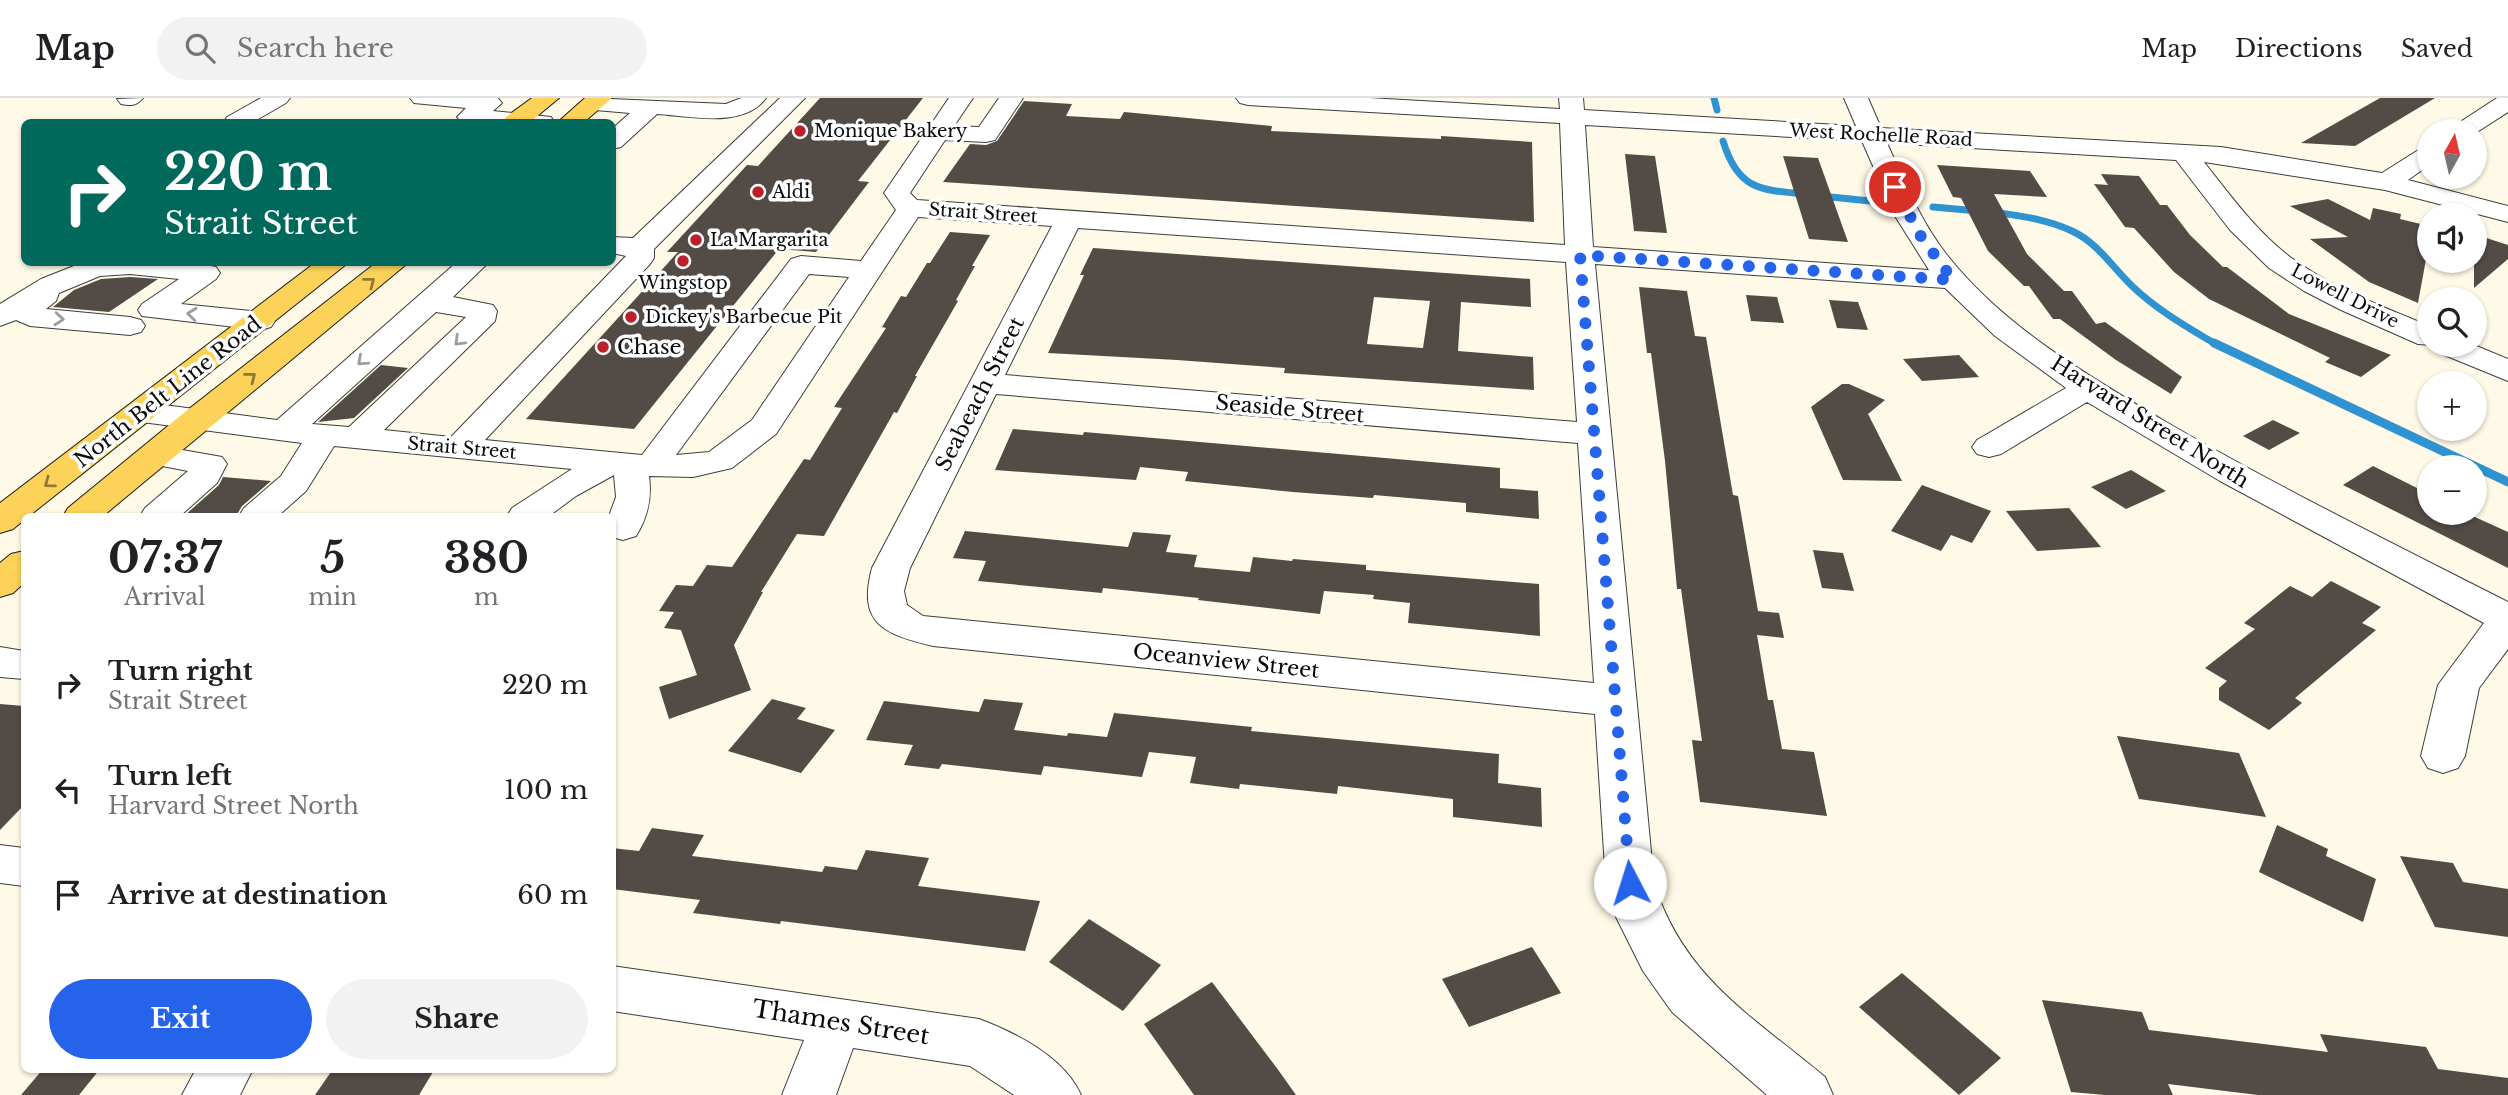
<!DOCTYPE html>
<meta charset="utf-8">
<style>
:root{--surface:#fff;--page:#f2f2f2;--text:#202124;--muted:#757577;--line:#e0e0e0;--accent:#2563eb}
body{margin:0;font-family:"Libre Baskerville",serif;background:var(--page);color:var(--text);height:100vh;display:flex;flex-direction:column;font-size:26px;white-space:nowrap}
*{box-sizing:border-box;margin:0}
p{font-size:23px;color:var(--muted)}
.icon{flex:none;width:38px;height:38px;fill:none;stroke:currentColor;stroke-width:2;stroke-linecap:round;stroke-linejoin:round}
.map{position:relative;flex:1;overflow:hidden}
.side{position:absolute;left:21px;top:415px;width:595px;height:560px;display:flex;flex-direction:column;background:var(--surface);border-radius:10px;box-shadow:0 2px 5px #0004}
.side>*{flex:none}
.banner{position:absolute;left:21px;top:21px;width:595px;height:147px;border-radius:10px;box-shadow:0 2px 5px #0004;background:#00695c;color:#fff;overflow:hidden}
.needle{width:46px;rotate:8deg}
.tools{position:absolute;left:2417px;top:21px;display:grid;gap:14px}
.tools a{display:grid;place-items:center;width:70px;height:70px;border-radius:50%;background:var(--surface);box-shadow:0 2px 5px #0004;font-size:35px}
.pin{position:absolute;display:grid;place-items:center;width:60px;height:60px;color:#fff;margin:-30px;border:4px solid #fff;border-radius:50%;box-shadow:0 2px 7px #0007}
.me{position:absolute;width:77px;margin:-38px;rotate:355deg;stroke-linejoin:round;filter:drop-shadow(0 0 5px #0008)}
.turn{display:flex;align-items:center;gap:24px;height:147px;padding:0 28px;font-size:32px}
.turn .icon{width:91px;height:91px;stroke-width:2.5}
.turn b{display:block;font-size:49px;line-height:60px}
.eta{display:flex;justify-content:space-evenly;align-items:center;height:119px;text-align:center}
.eta b{font-size:42px;font-weight:700;line-height:49px}
.action{display:flex;gap:14px;margin-top:auto;padding:14px 28px}
.action a{flex:1;height:80px;border-radius:42px;background:var(--accent);color:#fff;font-size:28px;font-weight:700;line-height:80px;text-align:center}
.action a+a{background:var(--page);color:var(--text)}
ul{padding:0;list-style:none}
li{display:flex;align-items:center;gap:21px;height:105px;padding:0 28px}
li div{flex:1}
li b{display:block;font-size:26px}
li em{font-style:normal}
header{display:flex;align-items:center;gap:42px;box-sizing:border-box;height:98px;padding:0 35px;background:var(--surface);border-bottom:2px solid var(--line)}
header strong{font-size:33px}
nav{display:flex;gap:38px;margin-inline-start:auto;font-size:24px}
.search{width:490px;height:63px;background:var(--page);display:flex;align-items:center;gap:18px;box-sizing:border-box;padding:0 24px;border-radius:38px;color:var(--muted);font-size:26px}
.map>svg:first-child{display:block}
.lines{fill:none;stroke-linecap:round;stroke-linejoin:round}
.stream-far1{stroke:#2f93d1;stroke-width:7}
.stream{stroke:#2f93d1;stroke-width:9}
.building{fill:#534b46;fill-rule:evenodd}
.minor-casing{stroke:#3d3d3d;stroke-width:2}
.major-casing{stroke:#1b1b1b;stroke-width:2}
.minor{fill:#fff;fill-rule:evenodd}
.major{fill:#fdd259;fill-rule:evenodd}
.oneway{stroke:#907835}
.oneway2{stroke:#9d9d9d}
.route{stroke:#2563eb;stroke-width:12;stroke-dasharray:0 21.6}
.poi-dot{fill:#bd1f2a;stroke:#fff;stroke-width:2.5}
.labels{text-anchor:middle;dominant-baseline:central;stroke-width:7;stroke-linejoin:round;paint-order:stroke}
.far-poi-label{font-size:18px;fill:#0a0a0a;stroke:#fff;text-anchor:start}
.far-street-label{font-size:18px;fill:#0a0a0a;stroke:#fff}
.poi-label{font-size:21px;fill:#0a0a0a;stroke:#fff;text-anchor:start}
.street-label{font-size:21px;fill:#0a0a0a;stroke:#fff}
.near-street-label{font-size:24px;fill:#0a0a0a;stroke:#fff}
</style>
<header>
<strong>Map</strong>
<div class="search"><svg class="icon" aria-label="search" viewBox="0 0 24 24"><circle cx="10" cy="10" r="6"/><path d="M15 15l6 6"/></svg>Search here</div>
<nav><a>Map</a><a>Directions</a><a>Saved</a></nav>
</header>
<div class="map">
<svg width="2508" height="997" viewBox="0 0 2508 997">
<rect width="100%" height="100%" fill="#fffae7"/>
<g class="lines">
<!-- stream-far1 -->
<g class="stream-far1">
<polyline points="1714,0 1717,12"/>
<path d="M1723 43C1738 92 1760 92 1806 96"/>
<polyline points="1821,98 1870,103"/>
<polyline points="1933,109 1978,113"/>
<path d="M1993 114C2020 118 2047 121 2072 133 2098 145 2112 169 2132 188 2157 212 2187 229 2217 247"/>
</g>
<!-- stream -->
<polyline class="stream" points="2214,245 2508,384"/>
</g>
<!-- building -->
<g class="building">
<polygon points="820,0 923,0 858,83 869,84 816,154 779,151 634,331 526,321 678,154 667,154 747,67 758,68"/>
<polygon points="2380,0 2435,0 2355,48 2301,45"/>
<polygon points="1024,3 1072,6 1066,18 1120,21 1124,14 1272,28 1271,33 1441,41 1441,38 1532,44 1534,124 943,84 970,46 986,47 997,43"/>
<polygon points="1625,56 1655,58 1667,135 1634,133"/>
<polygon points="1783,58 1818,60 1848,144 1809,141"/>
<polygon points="1937,67 2030,73 2047,99 1994,96 2027,156 2064,193 2072,193 2096,226 2105,224 2182,279 2171,296 2116,262 2060,221 2053,221 2029,188 2024,188 1988,153 1961,100 1953,99"/>
<polygon points="2101,76 2139,78 2160,107 2167,107 2190,137 2223,169 2227,169 2289,216 2391,257 2361,279 2325,264 2330,260 2209,201 2174,174 2134,130 2125,129 2094,86 2108,87"/>
<polygon points="2328,101 2370,122 2373,110 2401,116 2400,121 2429,128 2429,145 2418,205 2369,184 2310,141 2348,139 2290,108"/>
<polygon points="950,134 990,137 972,168 975,168 956,202 958,203 915,278 917,278 897,315 894,314 824,438 797,436 761,494 763,494 734,547 751,592 669,621 659,589 697,577 681,532 664,530 674,514 659,513 676,487 693,488 707,467 732,469 804,361 810,362 842,310 834,309 886,230 882,229 901,198 906,199 927,165 930,165"/>
<polygon points="2474,136 2508,147 2508,161 2474,190"/>
<path d="M1093 150 1530 181 1531 209 1461 204 1458 253 1533 259 1534 292 1284 275 1285 270 1177 262 1048 255 1084 177H1080ZM1374 199 1430 203 1423 250 1367 246Z"/>
<polygon points="130,179 158,181 109,214 53,209 74,192 101,181"/>
<polygon points="1639,189 1687,193 1695,238 1706,239 1733,397 1738,398 1758,513 1779,515 1784,540 1757,537 1768,602 1773,602 1782,651 1814,654 1827,718 1700,704 1692,642 1702,643 1681,491 1677,491 1665,363 1651,255 1647,255"/>
<polygon points="1746,197 1777,199 1784,225 1751,223"/>
<polygon points="1829,202 1858,204 1868,232 1837,230"/>
<polygon points="1959,257 1979,279 1922,283 1903,261"/>
<polygon points="381,267 408,270 354,320 318,324"/>
<polygon points="1842,286 1849,286 1885,302 1868,316 1902,383 1843,382 1811,309"/>
<polygon points="2273,322 2300,335 2269,352 2243,338"/>
<polygon points="1013,331 1083,337 1084,334 1500,370 1500,390 1538,393 1539,421 1466,414 1466,405 1374,397 1373,400 1293,394 1185,383 1188,374 1140,369 1136,382 995,372"/>
<polygon points="2373,368 2429,396 2429,415 2466,415 2508,434 2508,470 2343,387"/>
<polygon points="2131,372 2166,393 2126,411 2091,389"/>
<polygon points="223,379 271,383 242,408 236,418 184,418 219,387"/>
<polygon points="1922,387 1991,413 1972,445 1951,437 1941,453 1891,433"/>
<polygon points="2069,410 2101,449 2037,453 2006,413"/>
<polygon points="965,433 1128,449 1133,434 1171,437 1166,454 1197,457 1194,469 1250,474 1253,459 1292,463 1293,461 1366,467 1366,472 1539,486 1540,538 1408,525 1410,505 1373,501 1374,497 1324,493 1320,516 1198,502 1199,500 1103,490 1102,495 978,483 986,463 953,460"/>
<polygon points="1813,452 1843,455 1854,493 1822,490"/>
<polygon points="2331,483 2381,509 2362,525 2376,532 2295,600 2302,605 2269,632 2219,602 2219,590 2227,583 2205,570 2255,531 2244,525 2290,488 2312,499"/>
<polygon points="772,601 806,610 797,621 835,632 801,675 728,653"/>
<polygon points="984,601 1023,605 1014,632 1067,638 1068,635 1107,639 1114,615 1252,629 1251,633 1499,656 1498,685 1541,690 1542,729 1453,719 1453,701 1338,688 1337,696 1240,686 1239,691 1190,685 1196,659 1149,654 1142,679 1044,668 1041,677 942,666 939,671 904,667 913,647 866,642 884,603 979,614"/>
<polygon points="0,606 24,608 24,707 0,732"/>
<polygon points="2117,638 2239,655 2266,719 2139,701"/>
<polygon points="2277,727 2328,751 2326,758 2376,781 2363,824 2259,774"/>
<polygon points="652,730 704,737 692,758 822,774 825,768 857,772 866,752 929,760 918,788 1040,803 1025,853 781,823 780,826 693,815 700,802 612,791 612,750 639,753"/>
<polygon points="2400,758 2453,765 2463,784 2508,791 2508,839 2435,829"/>
<polygon points="1089,821 1161,867 1123,913 1049,864"/>
<polygon points="1532,849 1561,895 1469,929 1442,881"/>
<polygon points="1902,875 2001,960 1959,997 1859,909"/>
<polygon points="1212,884 1279,973 1296,997 1194,997 1144,926"/>
<polygon points="2042,902 2142,914 2149,932 2328,954 2320,936 2426,949 2438,971 2508,980 2508,997 2258,997 2168,986 2173,997 2105,997 2071,994"/>
<polygon points="43,971 100,971 79,997 21,997"/>
<polygon points="333,971 410,971 433,974 419,997 315,997"/>
</g>
<g class="lines">
<defs>
<g id="minor">
<path d="M143 0C137 8 130 8 121 6L117 1Z"/>
<polygon points="261,0 290,0 286,5 253,24 224,24 227,19"/>
<polygon points="410,0 498,0 502,5 493,13 551,19 554,24 462,24 457,19 466,10 414,5"/>
<path d="M588 0 726 6 741 0H766C744 31 690 18 657 16L621 49 612 51V31L630 15 584 11 580 6Z"/>
<path d="M780 0H805L654 151V160L650 166 485 342 642 357 791 161 801 158 861 163 896 112 884 95 949 0H973L954 28 979 29 999 0H1023L995 42 986 44 945 42 910 95 917 102 1565 147 1560 25 1248 7 1240 5 1236 0H1369L1560 11 1559 0H1583L1584 12 1856 28 1844 0H1868L1881 30 2221 49 2382 75 2420 51 2429 48V67L2408 82 2508 108V124L2385 92 2204 64C2230 97 2256 133 2290 159 2332 190 2382 208 2429 228V247H2474L2508 261V283L2437 254 2433 247 2418 246 2341 212 2304 193 2269 170 2230 132 2176 62 1887 45C1904 83 1921 124 1947 157 2002 227 2085 276 2161 321 2274 387 2392 445 2508 504V551L2479 590 2465 658 2458 670 2443 675 2428 670 2421 658 2438 587 2484 525 2220 383 2087 304 2001 356 1989 359 1977 356 1972 349 1977 342 2066 290 1995 238 1945 190 1595 166 1654 785C1683 879 1753 919 1825 979L1833 997H1767L1672 914 1643 873 1616 819 1606 785 1595 616 933 548C884 536 857 526 872 470L1052 128 918 119 776 336 732 370 693 379 649 378C652 400 648 419 636 438L623 442 612 439V418H609L616 399 614 377 576 398 549 418H507L512 410 572 371 334 348 306 393 278 418H239L244 410 281 378 302 345 142 324 130 321 126 314 130 307 142 304 277 322 457 164H489L453 199 493 207 497 213 495 223 384 332 451 339 626 158 612 155V139L633 140ZM1585 27 1862 43 1895 118 1929 172 1593 149ZM1078 130 1566 164 1577 324 1005 277ZM809 176 849 179 752 322 709 354 676 357ZM436 214 466 219 349 329 312 326ZM996 296 1578 345 1594 585 923 518 907 507 904 493 910 470Z"/>
<polygon points="2497,0 2508,0 2508,14 2474,36 2474,33 2451,33 2454,28"/>
<polygon points="84,164 188,164 216,169 220,175 216,181 181,206 260,214 271,217 275,223 271,229 260,232 142,218 138,212 142,206 179,181 130,176 100,178 59,195 56,203 46,211 130,219 141,222 145,228 141,234 130,237 30,228 16,222 0,228 0,206 41,181"/>
<polygon points="154,347 222,359 227,366 217,385 180,418 140,418 145,410 188,373 142,364 137,357 142,350"/>
<polygon points="0,549 24,553 24,581 0,579"/>
<polygon points="0,747 24,750 24,788 0,785"/>
<path d="M612 868 979 921C1016 935 1064 959 1081 997H1014L970 968 853 950 836 997H782L804 942 612 913Z"/>
<polygon points="196,971 253,971 240,997 182,997"/>
</g>
<g id="major">
<polygon points="532,0 559,0 530,24 503,24 506,19"/>
<polygon points="585,0 612,0 584,24 558,24"/>
<polygon points="316,164 349,164 29,418 24,418 24,422 13,431 0,435 0,405"/>
<polygon points="377,164 409,164 103,418 63,418 68,410 185,314"/>
<polygon points="24,453 24,485 13,495 0,499 0,465 11,456"/>
</g>
</defs>
<!-- minor casing -->
<use href="#minor" class="minor-casing"/>
<!-- major casing -->
<use href="#major" class="major-casing"/>
<!-- minor -->
<use href="#minor" class="minor"/>
<!-- major -->
<use href="#major" class="major"/>
</g>
<!-- one-way arrows -->
<defs><path id="oneway-chevron" d="M-2-3.5L2.5 0L-2 3.5" fill="none" stroke-width="1.6" stroke-linecap="round" stroke-linejoin="round" transform="scale(1.75)"/></defs>
<g class="oneway">
<use href="#oneway-chevron" transform="translate(370 184) rotate(-38)"/>
<use href="#oneway-chevron" transform="translate(251 279) rotate(-38)"/>
<use href="#oneway-chevron" transform="translate(49 385) rotate(143)"/>
</g>
<g class="oneway2">
<use href="#oneway-chevron" transform="translate(192 216) rotate(-174)"/>
<use href="#oneway-chevron" transform="translate(59 221) rotate(5)"/>
<use href="#oneway-chevron" transform="translate(459 243) rotate(136)"/>
<use href="#oneway-chevron" transform="translate(362 263) rotate(138)"/>
</g>
<g class="lines">
<!-- route -->
<polyline class="route" points="1630,785 1580,157 1953,182 1920,137 1895,89"/>
</g>
<!-- markers -->
<g class="poi-dot">
<circle cx="800" cy="33" r="7"/>
<circle cx="758" cy="94" r="7"/>
<circle cx="696" cy="142" r="7"/>
<circle cx="683" cy="163" r="7"/>
<circle cx="631" cy="219" r="7"/>
<circle cx="603" cy="249" r="7"/>
</g>
<g class="labels">
<!-- far-poi labels -->
<g class="far-poi-label">
<text x="814" y="33">Monique Bakery</text>
<text x="772" y="94">Aldi</text>
<text x="710" y="142">La Margarita</text>
<text x="683" y="185" text-anchor="middle">Wingstop</text>
<text x="645" y="219">Dickey's Barbecue Pit</text>
</g>
<!-- far-street labels -->
<g class="far-street-label">
<text transform="translate(1881 37) rotate(3)">West Rochelle Road</text>
<text transform="translate(983 115) rotate(4)">Strait Street</text>
<text transform="translate(2345 198) rotate(27)">Lowell Drive</text>
<text transform="translate(462 350) rotate(5)">Strait Street</text>
</g>
<!-- poi labels -->
<g class="poi-label">
<text x="617" y="249">Chase</text>
</g>
<!-- street labels -->
<g class="street-label">
<text transform="translate(168 294) rotate(-38)">North Belt Line Road</text>
<text transform="translate(980 296) rotate(-63)">Seabeach Street</text>
<text transform="translate(1290 311) rotate(5)">Seaside Street</text>
<text transform="translate(2150 324) rotate(32)">Harvard Street North</text>
<text transform="translate(1226 563) rotate(6)">Oceanview Street</text>
</g>
<!-- near-street labels -->
<g class="near-street-label">
<text transform="translate(841 924) rotate(9)">Thames Street</text>
</g>
</g>
</svg>
<div class="tools">
<a><svg class="needle" viewBox="-14 -14 28 28"><path d="M0-13l5 13h-10z" fill="#e53935"/><path d="M0 13l5-13h-10z" fill="#757577"/></svg></a>
<a><svg class="icon" aria-label="sound" viewBox="0 0 24 24"><path d="M4 9h4l5-4v14l-5-4H4zM17 9q2 3 0 6"/></svg></a>
<a><svg class="icon" aria-label="search" viewBox="0 0 24 24"><circle cx="10" cy="10" r="6"/><path d="M15 15l6 6"/></svg></a>
<a>+</a>
<a>−</a>
</div>
<div class="pin" style="left:1895px;top:89px;background:#d93025"><svg class="icon" aria-label="arrive" viewBox="0 0 24 24"><path d="M6 21V4h12l-3 4 3 4H6"/></svg></div>
<svg class="me" style="left:1630px;top:785px" viewBox="-20 -20 40 40"><circle r="19" fill="#fff"/><path d="M0-13L10 11 0 6-10 11z" fill="#2563eb"/></svg>
<div class="banner">
<div class="turn"><svg class="icon" aria-label="right" viewBox="0 0 24 24"><path d="M7 20v-9h11M14 6l5 5-5 5"/></svg><div><b>220 m</b>Strait Street</div></div>
</div>
<section class="side">
<div class="eta">
<div><b>07:37</b><p>Arrival</p></div>
<div><b>5</b><p>min</p></div>
<div><b>380</b><p>m</p></div>
</div>
<ul>
<li><svg class="icon" aria-label="right" viewBox="0 0 24 24"><path d="M7 20v-9h11M14 6l5 5-5 5"/></svg><div><b>Turn right</b><p>Strait Street</p></div><em>220 m</em></li>
<li><svg class="icon" aria-label="left" viewBox="0 0 24 24"><path d="M17 20v-9H6M10 6l-5 5 5 5"/></svg><div><b>Turn left</b><p>Harvard Street North</p></div><em>100 m</em></li>
<li><svg class="icon" aria-label="arrive" viewBox="0 0 24 24"><path d="M6 21V4h12l-3 4 3 4H6"/></svg><div><b>Arrive at destination</b></div><em>60 m</em></li>
</ul>
<div class="action"><a>Exit</a><a>Share</a></div>
</section>
</div>
